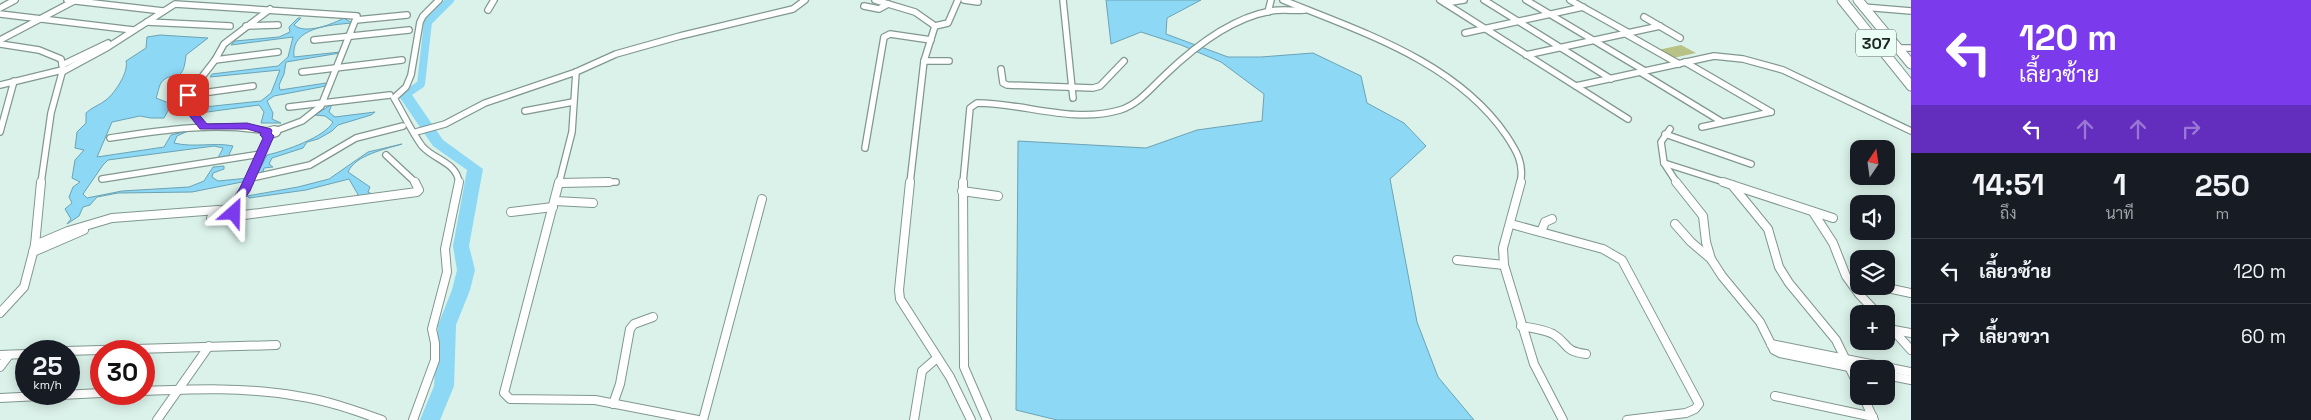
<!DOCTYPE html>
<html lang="th">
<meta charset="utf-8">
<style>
:root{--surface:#171b24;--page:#20242c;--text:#f1f3f6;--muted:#9ea1a6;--line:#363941}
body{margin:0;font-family:"Space Grotesk",Sarabun,sans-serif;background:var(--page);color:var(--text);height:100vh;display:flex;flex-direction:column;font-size:19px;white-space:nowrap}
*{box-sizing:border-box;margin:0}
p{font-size:16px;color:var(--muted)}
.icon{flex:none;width:28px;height:28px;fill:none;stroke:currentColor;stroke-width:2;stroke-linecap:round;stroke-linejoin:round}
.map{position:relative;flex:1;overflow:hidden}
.drawer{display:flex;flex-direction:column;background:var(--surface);width:400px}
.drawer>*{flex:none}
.top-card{background:#7c3aed;color:#fff;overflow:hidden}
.needle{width:32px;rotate:13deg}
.controls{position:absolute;left:1850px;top:140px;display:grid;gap:10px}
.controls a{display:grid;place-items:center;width:45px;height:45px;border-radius:10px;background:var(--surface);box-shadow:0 2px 12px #0003;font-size:25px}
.speed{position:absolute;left:15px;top:340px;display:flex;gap:10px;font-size:25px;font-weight:700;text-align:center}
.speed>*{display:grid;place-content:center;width:65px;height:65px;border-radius:50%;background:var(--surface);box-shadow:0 2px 12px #0003;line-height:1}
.speed small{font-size:12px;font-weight:400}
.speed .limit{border:8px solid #d22;background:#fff;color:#111}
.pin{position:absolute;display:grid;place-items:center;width:42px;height:42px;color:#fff;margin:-21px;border-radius:10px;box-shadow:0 2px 8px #0006}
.me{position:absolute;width:55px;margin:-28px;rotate:25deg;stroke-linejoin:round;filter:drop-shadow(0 0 4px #0008)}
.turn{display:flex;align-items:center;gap:18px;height:105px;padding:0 25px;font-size:22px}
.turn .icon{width:65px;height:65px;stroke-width:2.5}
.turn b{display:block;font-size:35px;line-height:42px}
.lanes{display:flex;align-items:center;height:48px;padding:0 25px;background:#0003;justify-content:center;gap:25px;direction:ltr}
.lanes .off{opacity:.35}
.eta{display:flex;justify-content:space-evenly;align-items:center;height:85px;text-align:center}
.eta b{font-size:30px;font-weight:600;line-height:35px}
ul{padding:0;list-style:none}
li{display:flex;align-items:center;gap:15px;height:65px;padding:0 25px;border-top:1px solid var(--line)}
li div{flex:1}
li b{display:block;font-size:19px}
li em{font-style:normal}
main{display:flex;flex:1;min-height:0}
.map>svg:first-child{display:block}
.green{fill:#b7c284}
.water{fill:#8dd8f5;stroke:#6ba3b6}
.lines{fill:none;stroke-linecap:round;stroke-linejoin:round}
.canal{stroke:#8dd8f5;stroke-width:8}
.river{fill:#8dd8f5;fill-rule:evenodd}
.street-far1-casing{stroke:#81978f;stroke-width:8}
.street-casing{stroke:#81978f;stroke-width:10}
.primary-casing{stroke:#81978f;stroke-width:11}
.street-far1{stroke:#fff;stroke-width:5.5}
.street{stroke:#fff;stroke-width:8}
.primary{stroke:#fff;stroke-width:9}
.route{fill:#7c3aed;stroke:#51269a}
.labels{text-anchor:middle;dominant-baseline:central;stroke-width:4;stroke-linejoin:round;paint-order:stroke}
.shield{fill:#ebfef6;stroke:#5b6762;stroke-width:1}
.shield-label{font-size:16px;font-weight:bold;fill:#1d2623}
</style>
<main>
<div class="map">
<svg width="1911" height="420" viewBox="0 0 1911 420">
<rect width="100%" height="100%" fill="#daf2e9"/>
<!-- green -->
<polygon class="green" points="1681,45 1696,53 1673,58 1658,50"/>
<!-- water -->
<g class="water">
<polygon points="1106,0 1201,0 1167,18 1166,34 1228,57 1261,57 1313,53 1361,76 1367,103 1404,123 1426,146 1390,179 1417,322 1438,377 1474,420 1057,420 1016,410 1018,141 1146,148 1197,130 1262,121 1264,94 1221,62 1181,45 1141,32 1111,44"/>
<path d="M298 18H301L294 25C305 35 333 24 344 18L352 23C331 25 290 27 294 57L340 52V53L286 62 284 74 279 85 280 90 326 83V86L274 96 267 101 273 113 272 119 281 123H261L264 112 259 105 200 113 199 120 189 105 169 109 164 118H151L140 116 112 122 97 157 164 147 171 135 188 131 177 136 174 143C194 148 214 142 233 146L228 157 217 160 223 148 214 146 108 160 103 165 83 194 87 198 122 191 189 187 204 181 213 167 224 166V169L213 173 212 177 218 181 249 178 247 181 192 192 118 193 97 197 90 205 83 207 79 216 67 224 71 219 65 209 72 203 69 197 73 187 80 182 72 178 75 160 84 150 75 148 77 132 86 123V113C92 107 100 105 106 100 115 93 129 72 126 61L146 48 147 37 160 35 208 38 186 55C183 88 172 68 161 83 159 86 158 93 156 98L174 105 193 100 195 108 261 101 271 93 280 70 210 77 212 74 278 66 288 57 293 37 231 45 235 41 279 37 290 32 289 27Z"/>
<path d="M332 104 329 112 335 117 375 112 371 115 338 125 332 131 318 139 307 142 303 148 272 158 269 164 273 167 264 168 263 172 258 173 267 155C285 151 325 137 333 122L325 116 315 115Z"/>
<path d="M402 144C386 149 355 155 348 172L370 187 368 192 372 194V197L360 198 349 179 306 190 249 198 247 196 298 187 329 179 368 152Z"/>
</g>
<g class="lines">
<!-- canal -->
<polyline class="canal" points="405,95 421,84 428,22 450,0"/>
<!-- river -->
<polygon class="river" points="405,91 410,92 443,140 483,169 469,246 475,270 470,290 456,325 454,386 440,420 420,420 434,386 438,325 452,290 457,270 453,246 467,170 433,146 398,95"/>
<defs>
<g id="street-far1">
<polyline points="67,0 163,11"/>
<path d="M439 0 423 16 420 22 411 75 406 87 394 98C403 113 411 131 422 146 434 160 457 162 459 183"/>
<polyline points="875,0 915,12 935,26 924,61 910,183"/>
<polyline points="964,0 978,2"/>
<polyline points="1063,0 1073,98"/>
<path d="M1283 0C1361 32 1455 61 1506 135 1516 150 1525 164 1520 183"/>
<polyline points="1440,0 1628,119"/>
<polyline points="1484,0 1611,79"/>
<polyline points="1526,0 1645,71"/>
<polyline points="1570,0 1629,33"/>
<polyline points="1445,3 1464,0"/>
<polyline points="864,6 879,9 888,4"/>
<polyline points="1863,7 1911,11"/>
<polyline points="0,8 15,0"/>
<polyline points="488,10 494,0"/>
<polyline points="1268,12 1271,0"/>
<polyline points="0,14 133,30"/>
<polyline points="1644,17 1680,38"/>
<polyline points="356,20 407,15"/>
<polyline points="147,22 230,26"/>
<polyline points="246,26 278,25"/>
<polyline points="935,26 948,23 958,0"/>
<polyline points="1465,33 1583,7"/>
<polyline points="1626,34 1679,64"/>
<polyline points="0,40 74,1"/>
<polyline points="314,40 409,30"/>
<polyline points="0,44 39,50 61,59 63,69 51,113 41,183"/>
<polyline points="1898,48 1911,48"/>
<polyline points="1526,55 1660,26"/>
<polyline points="215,60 278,52"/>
<polyline points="924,61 949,61"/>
<polyline points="1685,62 1771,112"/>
<polyline points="62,65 108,43"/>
<polyline points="1001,69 1003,83 1007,85 1093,88 1100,86 1124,61"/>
<polyline points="62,72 108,47 175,4 357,16 321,106 302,121 278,130"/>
<polyline points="302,72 402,60"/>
<polyline points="1640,72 1722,122"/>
<polyline points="0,85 62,70"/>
<polyline points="1576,86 1714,56 1743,59 1783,70 1911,131"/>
<polyline points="188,95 253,86"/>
<polyline points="289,107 390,95"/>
<polyline points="525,111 573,102"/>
<polyline points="204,127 189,108 188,95 215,60 224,44 270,9"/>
<polyline points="1702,127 1771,112"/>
<polygon points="274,129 278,130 277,133 269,136 265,135 267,131"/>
<polyline points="1670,129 1661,142 1664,163 1677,183"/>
<polyline points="0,132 14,81"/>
<polyline points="416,132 445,124 485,103 576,72 616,54 680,36 793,9 805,0"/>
<polyline points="1665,134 1751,164"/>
<path d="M110 138C163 130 214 122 267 131"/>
<polyline points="865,148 884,37 890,34 931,40"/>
<polyline points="386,155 416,183"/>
<polyline points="1664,163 1727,183"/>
<polyline points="251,178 310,165 356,138 403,126"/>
<polyline points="102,179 261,154"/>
<polyline points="248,183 269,136"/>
<polyline points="559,183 572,132 576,72"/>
<polyline points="560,183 616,182"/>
<path d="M963 183 970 108 977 103C1025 103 1072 124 1120 110 1139 104 1151 88 1165 75 1193 48 1231 18 1271 11 1282 9 1294 11 1305 10"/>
</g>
<g id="street">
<polyline points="559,182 504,393 510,399 595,400 698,420"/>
<polyline points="910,182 899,290 900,299 950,377 971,420"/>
<polyline points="963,182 964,367 987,420"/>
<polyline points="1521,182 1503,248 1504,265 1534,364 1563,420"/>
<polyline points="1676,182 1703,216 1706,242 1711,259 1722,276 1760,322 1774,350 1780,353 1859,369"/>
<polyline points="1723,182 1833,218"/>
<polyline points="560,183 609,182"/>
<polyline points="1732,185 1768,229 1779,267 1789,283 1836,340 1859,387"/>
<polyline points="962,191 998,196"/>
<polyline points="555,201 593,203"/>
<path d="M230 208 235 211C229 219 221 222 211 218L215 212Z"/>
<polyline points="232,208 249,182"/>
<polyline points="511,212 553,207"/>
<polyline points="1813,212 1833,243 1846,276 1859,294 1878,314"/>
<polyline points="229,217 417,192 419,190 415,182"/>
<polyline points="1511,224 1603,249 1622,260 1699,404 1695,409 1686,413 1627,420"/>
<polyline points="1675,224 1691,242 1711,259"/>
<polyline points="1541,232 1545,222 1552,219"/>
<polyline points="35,245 68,231 112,218 218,210"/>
<polyline points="33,252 84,230"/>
<polyline points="1457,260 1504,265"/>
<polyline points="1878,286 1911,293"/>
<polyline points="0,313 24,287 35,245 41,182"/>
<polyline points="1886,322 1911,350"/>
<path d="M1521 326C1531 328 1543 329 1553 334 1569 343 1562 351 1586 354"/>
<polyline points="1894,330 1911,333"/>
<polyline points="1771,344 1911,372"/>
<polyline points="66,351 276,345"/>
<polyline points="0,355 26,354"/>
<polyline points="0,367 9,355"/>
<polyline points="1886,375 1911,380"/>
<path d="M144 391C195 389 246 387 297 396 326 400 354 410 382 420"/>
<polyline points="1775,396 1873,417"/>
<polyline points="1863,396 1874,420"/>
<polyline points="0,398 101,393"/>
<polyline points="613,404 620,384 630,329 634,324 653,317"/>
<polyline points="157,420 209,346"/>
<polyline points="413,420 435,360 435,343 432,329 447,272 445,249 459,182"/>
<polyline points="703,420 762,199"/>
<polyline points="914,420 922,371 937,358"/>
</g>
<g id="primary">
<polyline points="1842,0 1911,86"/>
<polyline points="1858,0 1911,64"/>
</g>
</defs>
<!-- street-far1 casing -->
<use href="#street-far1" class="street-far1-casing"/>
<!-- street casing -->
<use href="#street" class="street-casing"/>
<!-- primary casing -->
<use href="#primary" class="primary-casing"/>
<!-- street-far1 -->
<use href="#street-far1" class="street-far1"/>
<!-- street -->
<use href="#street" class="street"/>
<!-- primary -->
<use href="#primary" class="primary"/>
</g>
<!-- route -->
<path class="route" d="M188 92 193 95C189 106 200 115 207 124L247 123 271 129 272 131 271 133 274 136 250 191 238 208 240 213 238 215H230L227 208 239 190 263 138 260 135 261 133 247 129H200L184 109 181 100 185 93Z"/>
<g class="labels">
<!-- shield labels -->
<rect class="shield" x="1856" y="29.5" width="40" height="27" rx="4"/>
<g class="shield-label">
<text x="1876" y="43">307</text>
</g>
</g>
</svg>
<div class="controls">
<a><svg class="needle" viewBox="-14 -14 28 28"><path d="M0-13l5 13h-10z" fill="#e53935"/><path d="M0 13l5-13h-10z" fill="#9ea1a6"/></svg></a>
<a><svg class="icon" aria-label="sound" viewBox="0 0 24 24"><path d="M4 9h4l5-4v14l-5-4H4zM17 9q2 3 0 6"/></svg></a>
<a><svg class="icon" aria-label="layers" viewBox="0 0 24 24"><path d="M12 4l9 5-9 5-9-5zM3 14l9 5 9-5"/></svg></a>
<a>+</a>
<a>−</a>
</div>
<div class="speed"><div>25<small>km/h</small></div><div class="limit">30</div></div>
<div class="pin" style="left:188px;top:95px;background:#d93025"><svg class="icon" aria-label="arrive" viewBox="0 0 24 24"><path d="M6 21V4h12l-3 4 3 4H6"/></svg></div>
<svg class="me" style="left:234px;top:213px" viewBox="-20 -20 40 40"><path d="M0-17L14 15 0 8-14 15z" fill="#7c3aed" stroke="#fff" stroke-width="4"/></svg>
</div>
<section class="drawer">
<div class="top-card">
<div class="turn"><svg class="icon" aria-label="left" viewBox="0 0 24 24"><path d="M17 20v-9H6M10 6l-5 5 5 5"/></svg><div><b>120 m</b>เลี้ยวซ้าย</div></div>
<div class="lanes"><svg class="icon" aria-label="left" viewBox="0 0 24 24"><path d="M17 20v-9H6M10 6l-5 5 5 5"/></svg><svg class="icon off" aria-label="ahead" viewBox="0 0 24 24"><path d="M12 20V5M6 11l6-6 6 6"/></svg><svg class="icon off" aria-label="ahead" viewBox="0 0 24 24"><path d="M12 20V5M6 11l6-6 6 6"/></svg><svg class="icon off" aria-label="right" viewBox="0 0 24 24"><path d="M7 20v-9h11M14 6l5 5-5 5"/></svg></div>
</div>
<div class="eta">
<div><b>14:51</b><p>ถึง</p></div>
<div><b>1</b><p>นาที</p></div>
<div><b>250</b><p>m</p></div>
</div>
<ul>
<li><svg class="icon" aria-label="left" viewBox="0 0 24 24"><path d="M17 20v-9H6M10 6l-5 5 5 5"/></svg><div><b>เลี้ยวซ้าย</b></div><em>120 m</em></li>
<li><svg class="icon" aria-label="right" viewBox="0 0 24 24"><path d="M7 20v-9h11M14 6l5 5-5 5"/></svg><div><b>เลี้ยวขวา</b></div><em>60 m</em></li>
</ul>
</section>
</main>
